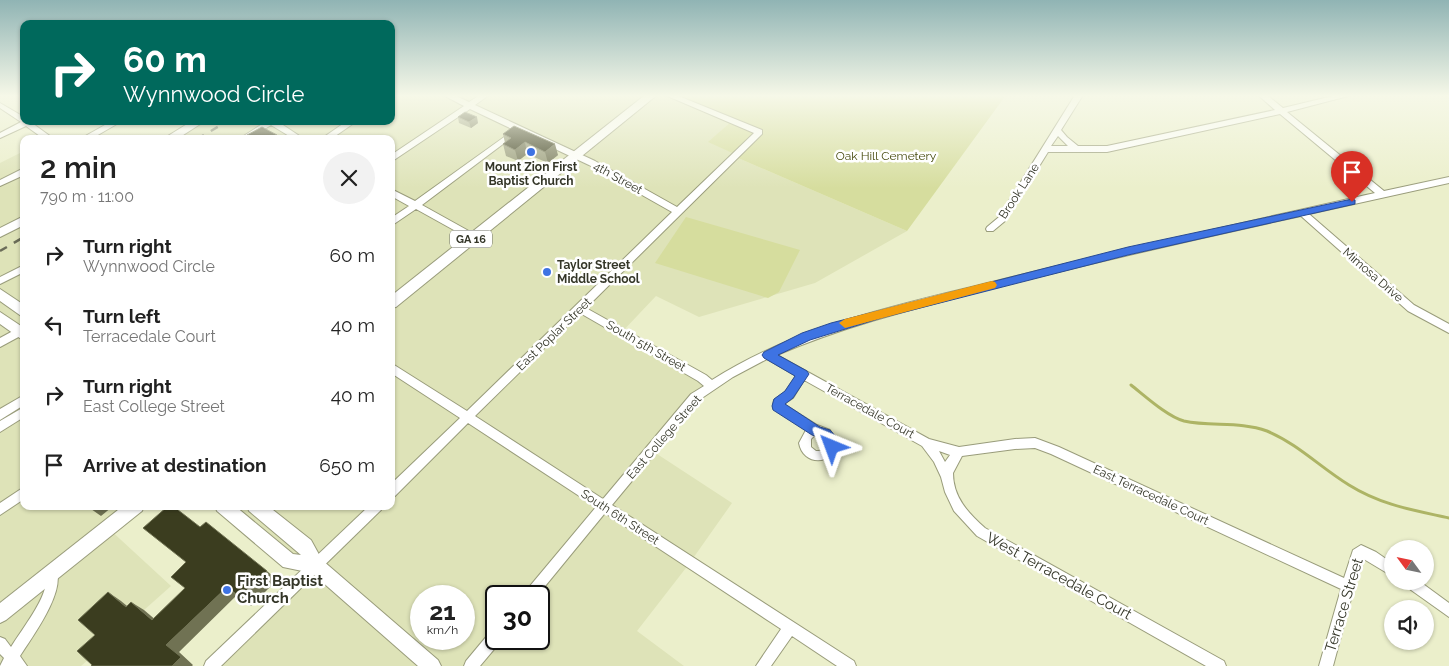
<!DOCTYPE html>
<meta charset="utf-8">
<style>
:root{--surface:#fff;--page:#f2f2f2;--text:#222;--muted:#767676}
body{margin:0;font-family:Raleway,sans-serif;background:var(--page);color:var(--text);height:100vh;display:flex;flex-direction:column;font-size:19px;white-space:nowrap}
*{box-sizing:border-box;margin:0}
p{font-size:16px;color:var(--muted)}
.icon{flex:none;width:28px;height:28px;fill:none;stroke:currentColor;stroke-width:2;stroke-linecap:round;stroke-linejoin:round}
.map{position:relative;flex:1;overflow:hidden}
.drawer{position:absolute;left:20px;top:135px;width:375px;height:375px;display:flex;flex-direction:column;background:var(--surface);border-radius:10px;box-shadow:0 1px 4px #0004}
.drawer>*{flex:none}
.hud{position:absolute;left:20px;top:20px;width:375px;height:105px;border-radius:10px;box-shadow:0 1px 4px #0004;background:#00695c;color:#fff;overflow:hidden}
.needle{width:32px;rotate:303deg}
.tools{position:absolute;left:1384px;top:540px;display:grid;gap:10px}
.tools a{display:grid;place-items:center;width:50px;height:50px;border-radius:50%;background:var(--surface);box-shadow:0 1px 4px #0004;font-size:25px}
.speed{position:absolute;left:410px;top:585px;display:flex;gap:10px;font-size:25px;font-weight:700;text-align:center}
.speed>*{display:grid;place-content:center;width:65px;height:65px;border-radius:50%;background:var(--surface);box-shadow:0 1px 4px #0004;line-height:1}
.speed small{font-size:12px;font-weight:400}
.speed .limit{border:2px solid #111;border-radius:8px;background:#fff;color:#111}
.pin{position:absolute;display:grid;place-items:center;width:42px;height:42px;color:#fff;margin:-51px -21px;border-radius:50% 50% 50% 0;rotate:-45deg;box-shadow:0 0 5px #0007}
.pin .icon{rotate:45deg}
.me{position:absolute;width:55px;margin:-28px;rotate:316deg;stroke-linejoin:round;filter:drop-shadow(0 0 4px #0008)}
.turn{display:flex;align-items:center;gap:18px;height:105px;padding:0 20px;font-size:22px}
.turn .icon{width:65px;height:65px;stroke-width:2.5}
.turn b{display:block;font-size:35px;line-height:42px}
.round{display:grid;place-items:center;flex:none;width:52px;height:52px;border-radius:26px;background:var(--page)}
.headline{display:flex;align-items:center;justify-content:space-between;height:85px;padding:0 20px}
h1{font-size:30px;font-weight:600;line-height:38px}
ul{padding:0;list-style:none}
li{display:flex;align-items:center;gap:15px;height:70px;padding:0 20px}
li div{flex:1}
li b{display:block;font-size:19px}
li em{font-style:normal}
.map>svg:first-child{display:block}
.built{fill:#dee3b8;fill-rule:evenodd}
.green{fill:#d6dd9e}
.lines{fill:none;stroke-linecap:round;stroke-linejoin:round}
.stream{stroke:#adb465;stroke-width:3}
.minor-casing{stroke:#999c7b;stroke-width:2}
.major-casing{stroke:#999c7b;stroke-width:2}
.minor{fill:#fff;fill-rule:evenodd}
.major{fill:#fff;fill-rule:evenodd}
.rail{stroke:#6b6d59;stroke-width:2.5;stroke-dasharray:8 8;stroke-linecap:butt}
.wall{fill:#939675}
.shaded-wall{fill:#707253}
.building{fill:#3b3d1f;stroke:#707253}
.route{fill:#3e73e3;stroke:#284b94}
.slow{fill:#f59e0b}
.poi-dot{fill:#3e73e3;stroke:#fff;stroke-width:2}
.labels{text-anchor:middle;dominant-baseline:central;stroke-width:5;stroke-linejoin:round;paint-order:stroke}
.shield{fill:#fff;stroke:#717268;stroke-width:1}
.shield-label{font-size:11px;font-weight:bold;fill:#343628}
.park-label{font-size:12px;fill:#484c10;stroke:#fff}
.poi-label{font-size:12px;font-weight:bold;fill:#343628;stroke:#fff}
.street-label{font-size:12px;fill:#343628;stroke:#fff}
.near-street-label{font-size:15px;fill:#343628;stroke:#fff}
.near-poi-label{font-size:15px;font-weight:bold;fill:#343628;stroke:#fff;text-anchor:start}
</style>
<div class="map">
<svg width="1449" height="666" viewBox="0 0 1449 666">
<rect width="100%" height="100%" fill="#ebefcb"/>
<!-- built -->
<g class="built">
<path d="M391 95H674L733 120 709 142 740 156 738 158 907 231 815 283 699 317 656 296 621 333 710 385 654 452 732 503 689 564 637 631 684 666H219L314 574 228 506H391V139H168L200 121H391ZM421 596H464V639H421ZM496 596H539V639H496Z"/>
<polygon points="24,151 24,506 134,506 108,528 171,586 81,666 0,666 0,163"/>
</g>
<!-- green -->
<g class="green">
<polygon points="674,95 1006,95 907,231 738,158 739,156 708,142 733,120"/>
<polygon points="686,217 800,250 779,292 768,298 655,263"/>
</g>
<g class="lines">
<!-- stream -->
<path class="stream" d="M1131 385C1145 396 1168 417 1184 421 1211 427 1240 421 1267 431 1298 444 1321 468 1349 485 1381 505 1413 510 1449 518"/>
<defs>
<g id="minor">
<polygon points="391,95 399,95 391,99"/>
<path d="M443 95H454L469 102 480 95H489L475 105 595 161 677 207 754 133 665 95H676L762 130V134L586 308 706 375 712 380C798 325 902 304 1000 280 1124 249 1250 221 1375 193L1280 114 1107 152H1048L1005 221 993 231H987L986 229 987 227 999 217 1075 95H1083L1061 130 1067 137 1078 146H1107L1275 110 1258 95H1267L1283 108 1337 95H1352L1287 112 1384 191 1449 177V183L1309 214 1414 305 1449 324V333L1408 311 1301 216C1200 238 1101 261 1001 286 925 306 849 324 777 355L929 439 959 447 1015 439 1035 438 1059 447 1344 578 1353 550 1361 545 1376 552 1392 563V576L1362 558 1333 666H1319L1341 589 1051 454 1035 448 1015 449 962 456 953 473C953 497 968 513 985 528L1224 661 1226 666H1206L977 536 954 511 945 492 941 477 934 462 922 446 804 380 793 398 784 404 817 425 830 430 837 443C833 466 803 466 799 443L806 430 774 409 773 406 774 400 785 392 796 376 767 359 733 377 699 400 612 505 854 661 856 666H837L792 636 771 666H756L781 629 605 513 537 596H523L525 592 596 507 468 423 395 496 391 497V484L460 418 391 373V363L467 411 672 212 589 165 519 132 422 205 476 235 478 237 476 239H470L416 209 391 226V218L409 206 391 196V189L415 201 514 130 470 109 391 162V155L464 106ZM1058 136 1068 146H1051ZM580 313 698 381 704 386 691 394 603 499 475 416ZM815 435H820L825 439V447L820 451H816L811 447V439ZM939 451 950 455 945 462Z"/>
<polygon points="0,103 24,117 24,121 33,121 32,123 54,139 44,139 26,126 0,138 0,133 21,122 0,108"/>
<polygon points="112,121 122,121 91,139 80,139"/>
<polygon points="267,121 277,121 304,139 294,139 271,125 249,139 239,139"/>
<polygon points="347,121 357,121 331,139 321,139"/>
<polygon points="24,168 24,175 0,186 0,180"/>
<polygon points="24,265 24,272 0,284 0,277"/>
<polygon points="24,325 24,334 0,347 0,338"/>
<polygon points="24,395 24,405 0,420 0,409"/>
<polygon points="24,407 24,417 0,432 0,421"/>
<polygon points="24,487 24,499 0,515 0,503"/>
<polygon points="369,506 383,506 381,510 221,666 204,666 206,661"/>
<path d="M52 567 56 569C66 592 32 637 20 656L27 666H0L4 658 0 654V637L5 639 11 647C21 631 41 605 45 588 46 582 45 575 48 569Z"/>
<polygon points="1402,581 1419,581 1449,603 1449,617 1404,585"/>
<polygon points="496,630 496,639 501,639 501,641 480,666 464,666 466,661 491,631"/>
</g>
<g id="major">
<polygon points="645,95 657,95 396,307 391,308 391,296"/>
<polygon points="192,121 205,121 177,139 163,139"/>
<polygon points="24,216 24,225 0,237 0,228"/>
<polygon points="0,289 24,305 24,318 0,301"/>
<polygon points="0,312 24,328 24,341 0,324"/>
<polygon points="123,506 144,506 142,511 6,620 0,623 0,603"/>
<polygon points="215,506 235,506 293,554 301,555 249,511 247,506 268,506 311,540 322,560 438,660 441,666 418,666 312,573 283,567 217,511"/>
</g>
</defs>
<!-- minor casing -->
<use href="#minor" class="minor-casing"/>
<!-- major casing -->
<use href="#major" class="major-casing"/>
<!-- minor -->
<use href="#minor" class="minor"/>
<!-- major -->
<use href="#major" class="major"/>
<!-- rail -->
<g class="rail">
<polyline points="197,139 228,121"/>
<polyline points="0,251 24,237"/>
</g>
</g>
<!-- wall -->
<g class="wall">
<polygon points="458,117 478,123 471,128 459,123"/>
<polygon points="503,134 558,155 548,163 527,154 518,161 506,156 503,144 505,143"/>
</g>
<!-- shaded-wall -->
<g class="shaded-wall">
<polygon points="477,117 478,123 471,128 469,122"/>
<polygon points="277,135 279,139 271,139"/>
<polygon points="525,142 527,154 518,161 515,150"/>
<polygon points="555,144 558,155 548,163 545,152"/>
<polygon points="95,506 112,506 112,507 101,516 91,509"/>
<polygon points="267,571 277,580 251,606 240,597"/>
<polygon points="227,587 237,595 179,652 193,665 192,666 172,666 166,645"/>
<polygon points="108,592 121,601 138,615 126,607"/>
<polygon points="131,602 144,610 164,627 152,620"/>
</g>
<!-- building -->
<g class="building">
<polygon points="465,112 477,117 469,122 458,117"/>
<polygon points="514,126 555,144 545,152 525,142 515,150 503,144 511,138 503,134"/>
<polygon points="262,127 277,135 271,139 253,139 247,135"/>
<polygon points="88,506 95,506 91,509"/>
<polygon points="168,506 173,506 200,527 206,522 267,571 240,597 227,587 166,645 181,657 172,666 91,666 92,665 77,651 95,635 78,620 108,592 126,607 131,602 152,620 185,588 171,577 186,562 143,528"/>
</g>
<!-- sky -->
<linearGradient id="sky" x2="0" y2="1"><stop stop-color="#90b4b4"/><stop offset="0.51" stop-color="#f6f8e8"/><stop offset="1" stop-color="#f6f8e8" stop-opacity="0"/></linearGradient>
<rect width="1449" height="188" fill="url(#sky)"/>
<!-- route -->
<polygon class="route" points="1352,199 1355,200 1355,204 1128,255 881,318 810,340 778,355 807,371 809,374 793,398 785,404 820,427 830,430 838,439 837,451 832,452 828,451 825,441 822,438 812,435 773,410 772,406 774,399 785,391 795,376 764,358 762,355 764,352 802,333 831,323 1128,247"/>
<!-- slow -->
<polygon class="slow" points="992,281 995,282 997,285 995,288 845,328 839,323 845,319"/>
<!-- markers -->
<g class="poi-dot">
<circle cx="531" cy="152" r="5"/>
<circle cx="547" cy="272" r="5"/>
<circle cx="227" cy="590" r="5"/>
</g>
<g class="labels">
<!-- shield labels -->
<rect class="shield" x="450" y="230.5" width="42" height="17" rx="4"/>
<g class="shield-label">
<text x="471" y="239">GA 16</text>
</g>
<!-- park labels -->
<g class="park-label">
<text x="886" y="156">Oak Hill Cemetery</text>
</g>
<!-- poi labels -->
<g class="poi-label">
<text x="531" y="167">Mount Zion First<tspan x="531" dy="14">Baptist Church</tspan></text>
<text x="557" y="265" text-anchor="start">Taylor Street<tspan x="557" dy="14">Middle School</tspan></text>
</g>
<!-- street labels -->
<g class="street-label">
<text transform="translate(618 178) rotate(29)">4th Street</text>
<text transform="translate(1019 191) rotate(-57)">Brook Lane</text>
<text transform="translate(1373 275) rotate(41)">Mimosa Drive</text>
<text transform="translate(554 334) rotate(-44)">East Poplar Street</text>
<text transform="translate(646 346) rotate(30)">South 5th Street</text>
<text transform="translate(870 411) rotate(29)">Terracedale Court</text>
<text transform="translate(664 437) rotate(-49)">East College Street</text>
<text transform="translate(1151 495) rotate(25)">East Terracedale Court</text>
<text transform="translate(620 517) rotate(33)">South 6th Street</text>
</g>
<!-- near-street labels -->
<g class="near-street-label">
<text transform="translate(1059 576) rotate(29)">West Terracedale Court</text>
<text transform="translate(1344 605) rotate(-73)">Terrace Street</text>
</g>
<!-- near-poi labels -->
<g class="near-poi-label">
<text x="237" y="581">First Baptist<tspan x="237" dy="17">Church</tspan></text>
</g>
</g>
</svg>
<div class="tools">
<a><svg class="needle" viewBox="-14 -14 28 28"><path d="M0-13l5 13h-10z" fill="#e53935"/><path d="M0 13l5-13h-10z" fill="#767676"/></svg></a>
<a><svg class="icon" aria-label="sound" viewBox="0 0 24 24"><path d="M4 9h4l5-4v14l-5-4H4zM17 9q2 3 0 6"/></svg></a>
</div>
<div class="speed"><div>21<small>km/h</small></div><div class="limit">30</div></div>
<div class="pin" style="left:1352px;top:202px;background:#d93025"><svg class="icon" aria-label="arrive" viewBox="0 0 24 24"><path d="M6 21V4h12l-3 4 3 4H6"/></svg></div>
<svg class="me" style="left:832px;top:447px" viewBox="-20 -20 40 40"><path d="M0-17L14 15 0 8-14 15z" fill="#3e73e3" stroke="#fff" stroke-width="4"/></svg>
<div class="hud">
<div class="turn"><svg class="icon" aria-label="right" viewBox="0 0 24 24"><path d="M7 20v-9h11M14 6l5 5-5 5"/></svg><div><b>60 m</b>Wynnwood Circle</div></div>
</div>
<section class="drawer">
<div class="headline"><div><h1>2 min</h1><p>790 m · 11:00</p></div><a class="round"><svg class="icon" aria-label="close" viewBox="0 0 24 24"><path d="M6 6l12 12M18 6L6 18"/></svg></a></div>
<ul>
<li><svg class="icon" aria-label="right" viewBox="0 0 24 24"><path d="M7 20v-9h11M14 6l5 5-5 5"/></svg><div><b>Turn right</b><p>Wynnwood Circle</p></div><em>60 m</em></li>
<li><svg class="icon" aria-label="left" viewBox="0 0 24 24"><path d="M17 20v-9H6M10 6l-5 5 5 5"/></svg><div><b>Turn left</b><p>Terracedale Court</p></div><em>40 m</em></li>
<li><svg class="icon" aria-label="right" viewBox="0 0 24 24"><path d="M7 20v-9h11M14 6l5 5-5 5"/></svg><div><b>Turn right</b><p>East College Street</p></div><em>40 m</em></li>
<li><svg class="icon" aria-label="arrive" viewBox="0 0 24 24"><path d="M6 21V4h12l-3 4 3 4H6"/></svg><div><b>Arrive at destination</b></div><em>650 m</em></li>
</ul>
</section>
</div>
